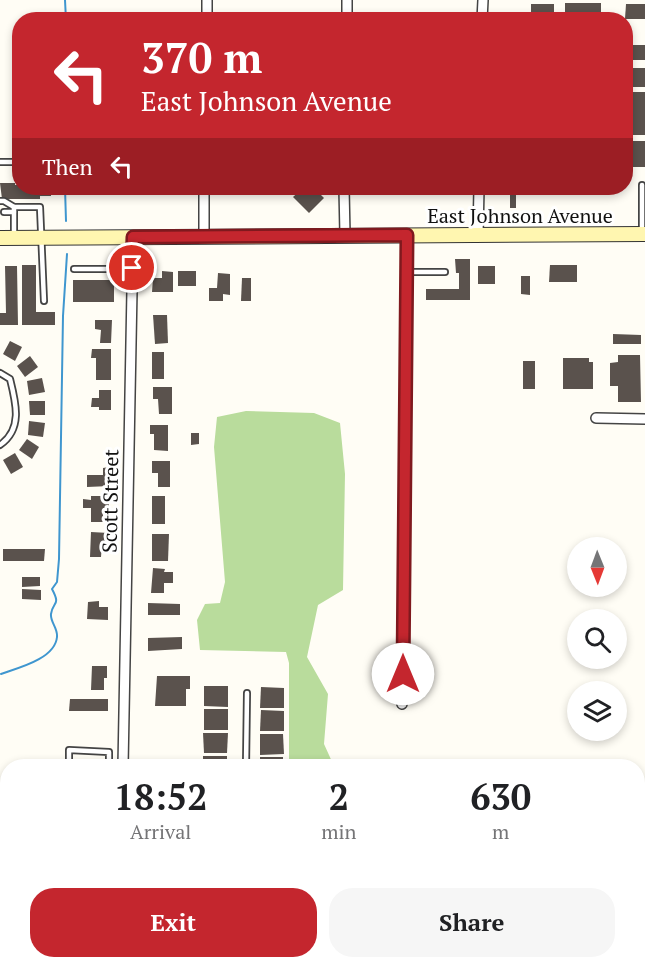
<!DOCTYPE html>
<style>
:root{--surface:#fff;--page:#f6f6f6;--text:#202124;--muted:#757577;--accent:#c4262e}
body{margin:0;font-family:"PT Serif",serif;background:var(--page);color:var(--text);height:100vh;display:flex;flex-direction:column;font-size:22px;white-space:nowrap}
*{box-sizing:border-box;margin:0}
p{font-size:20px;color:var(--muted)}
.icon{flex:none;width:33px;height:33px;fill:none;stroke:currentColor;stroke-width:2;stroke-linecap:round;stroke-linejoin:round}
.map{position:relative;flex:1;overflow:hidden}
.side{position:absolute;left:0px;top:759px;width:645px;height:210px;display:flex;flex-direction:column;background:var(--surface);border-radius:24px 24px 0 0;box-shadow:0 3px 9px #0003}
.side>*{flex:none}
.top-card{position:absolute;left:12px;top:12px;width:621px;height:183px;border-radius:24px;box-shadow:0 3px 9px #0003;background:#c4262e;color:#fff;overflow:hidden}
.needle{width:39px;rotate:179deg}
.fabs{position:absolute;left:567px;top:537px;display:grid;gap:12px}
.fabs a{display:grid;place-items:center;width:60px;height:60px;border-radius:50%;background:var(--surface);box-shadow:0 3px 9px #0003;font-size:30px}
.pin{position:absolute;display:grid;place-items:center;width:51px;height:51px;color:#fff;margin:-26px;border:3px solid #fff;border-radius:50%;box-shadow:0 2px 6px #0007}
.me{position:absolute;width:66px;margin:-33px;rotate:0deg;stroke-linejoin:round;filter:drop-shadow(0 0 4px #0008)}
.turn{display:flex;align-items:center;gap:21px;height:126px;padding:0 30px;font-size:27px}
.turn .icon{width:78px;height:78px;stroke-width:2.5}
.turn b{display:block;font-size:42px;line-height:51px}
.then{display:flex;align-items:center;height:57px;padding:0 30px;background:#0003;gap:12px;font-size:22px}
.eta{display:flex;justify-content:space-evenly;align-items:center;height:102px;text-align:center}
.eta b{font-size:36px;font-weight:600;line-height:42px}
.action{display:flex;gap:12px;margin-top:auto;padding:12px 30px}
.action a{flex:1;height:69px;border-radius:24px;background:var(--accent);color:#fff;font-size:24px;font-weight:600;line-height:69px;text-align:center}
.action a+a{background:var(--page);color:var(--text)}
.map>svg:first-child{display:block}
.forest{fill:#b9dc9c}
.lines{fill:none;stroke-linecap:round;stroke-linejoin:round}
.stream{stroke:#3f96cf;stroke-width:2}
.building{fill:#5a524d}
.service-casing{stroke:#444;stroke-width:8}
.minor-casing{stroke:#444;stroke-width:12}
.tertiary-casing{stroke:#444;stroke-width:15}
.secondary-casing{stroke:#333;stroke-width:16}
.service{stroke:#fff;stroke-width:4.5}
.minor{stroke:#fff;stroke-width:9}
.tertiary{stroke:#fff;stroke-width:12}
.secondary{stroke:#fff6b0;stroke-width:14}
.route-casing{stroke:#7f191e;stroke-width:15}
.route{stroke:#c4262e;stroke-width:10}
.labels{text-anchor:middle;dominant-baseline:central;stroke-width:6;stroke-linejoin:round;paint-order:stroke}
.street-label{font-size:20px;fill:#111;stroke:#fff}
</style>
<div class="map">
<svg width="645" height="969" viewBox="0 0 645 969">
<rect width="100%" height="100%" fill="#fffdf5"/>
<!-- forest -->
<polygon class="forest" points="246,411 314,413 340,423 345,474 343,590 318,605 307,657 328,694 324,744 334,766 289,766 289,663 286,652 200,650 197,620 205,604 220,603 225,582 214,447 217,417"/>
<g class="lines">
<!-- stream -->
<g class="stream">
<polyline points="65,0 66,20"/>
<polyline points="65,188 66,221"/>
<path d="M1 674C18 668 55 659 57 637 58 628 50 622 51 614 53 601 61 606 52 589L57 582 59 559 63 316 67 254"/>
</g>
</g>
<!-- building -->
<g class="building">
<rect x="565" y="3" width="36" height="12"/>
<rect x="531" y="4" width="23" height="16"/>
<polygon points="626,4 645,4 645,19 625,19"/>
<rect x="626" y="45" width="19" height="15"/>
<polygon points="626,68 645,68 645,87 633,87 633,92 645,92 645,135 626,135"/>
<rect x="626" y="141" width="19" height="26"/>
<polygon points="0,183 15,183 15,185 20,185 20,188 51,188 51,196 40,196 40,199 2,199"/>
<polygon points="303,188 314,188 324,198 309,213 293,197"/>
<rect x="510" y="188" width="6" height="20"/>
<polygon points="455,259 470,259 470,300 426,300 426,289 459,289 459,273 456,273"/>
<polygon points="22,265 36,265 36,312 55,312 55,325 22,325"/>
<polygon points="550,265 577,265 577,282 549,282"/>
<polygon points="5,266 17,266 18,325 0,325 0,313 6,313"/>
<rect x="478" y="266" width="17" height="18"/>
<polygon points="162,271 173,272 173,292 152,292 153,278 162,278"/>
<rect x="178" y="271" width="18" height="15"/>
<polygon points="218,273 230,274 230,295 223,294 223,301 209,301 209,288 217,288"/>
<polygon points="521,276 530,276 530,295 521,294"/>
<polygon points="242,278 251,278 251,301 241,301"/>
<rect x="73" y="280" width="41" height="22"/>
<polygon points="153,315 167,315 168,343 155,344"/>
<polygon points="95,320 112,320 111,343 100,343 101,330 95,329"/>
<polygon points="613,334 641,335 641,344 613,344"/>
<polygon points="10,341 22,347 15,361 3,354"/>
<polygon points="92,349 111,349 111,380 96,380 96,358 91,358"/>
<rect x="152" y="352" width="12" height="27"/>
<polygon points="618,355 640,355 641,402 618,402 618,386 610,386 610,363 618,362"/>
<polygon points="30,356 38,367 25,377 17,366"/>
<polygon points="563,358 589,358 589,362 593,362 593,389 563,389"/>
<rect x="523" y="361" width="12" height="28"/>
<polygon points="42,378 45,392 29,395 27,381"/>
<polygon points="153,387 172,387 172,414 159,414 158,399 153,399"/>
<polygon points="99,390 111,390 111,410 99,410 99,407 91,407 92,398 99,398"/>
<polygon points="29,401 45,401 45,415 30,415"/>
<polygon points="29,421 45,423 43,437 28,435"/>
<polygon points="150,425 168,425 168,451 154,450 154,434 150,434"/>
<polygon points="191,433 199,433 199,444 191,445"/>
<polygon points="27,439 39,447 32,459 19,450"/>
<polygon points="15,453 23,467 11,474 3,460"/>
<polygon points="152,461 170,461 170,487 158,487 158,473 152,473"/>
<polygon points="109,467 110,486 87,487 87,475 103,475 103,468"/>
<polygon points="91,496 109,496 109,508 103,508 103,522 91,522 91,508 83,508 83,499 91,500"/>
<rect x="152" y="496" width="13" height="28"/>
<polygon points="91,532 109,533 109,545 102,544 101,557 90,557"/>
<polygon points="152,534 169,534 168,561 152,561"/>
<polygon points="3,549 45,549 44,561 3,561"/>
<polygon points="153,568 165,569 164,572 173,572 173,583 164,583 164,593 151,593"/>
<polygon points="22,577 40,577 40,586 22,587"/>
<polygon points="22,589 41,590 41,600 22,599"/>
<polygon points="99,601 99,607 108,607 108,620 87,619 88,602"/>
<polygon points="148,603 180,604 180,615 148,615"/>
<polygon points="182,637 182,649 148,651 148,638"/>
<polygon points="92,666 107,666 107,678 104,678 104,690 91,690"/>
<polygon points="157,676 190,676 190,689 186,689 186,706 155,706"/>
<polygon points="204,686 228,686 228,707 204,706"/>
<polygon points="261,687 284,688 284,708 260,708"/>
<polygon points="70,699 108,699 108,711 69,711"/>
<rect x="204" y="709" width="24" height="21"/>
<polygon points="261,710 284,711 284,731 260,731"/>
<polygon points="203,733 228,733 227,753 204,753"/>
<polygon points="260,734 283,734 284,754 260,755"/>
<rect x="203" y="756" width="24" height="10"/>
<rect x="260" y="757" width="23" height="9"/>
<rect x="0" y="938" width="8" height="16"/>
<rect x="129" y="962" width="16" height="7"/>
</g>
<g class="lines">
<defs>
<g id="service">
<polyline points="0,162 20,162"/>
<polyline points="642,185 642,231"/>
<polyline points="0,201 4,201 14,207"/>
<polyline points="4,212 14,212"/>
<polyline points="14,235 14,207 40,207 44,301"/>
<polyline points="74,269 132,269"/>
<polyline points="408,272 445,272"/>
<path d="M0 373 10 379C16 403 23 429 0 445"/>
<polyline points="69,766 69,750 109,752 109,766"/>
<polyline points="246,766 247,693"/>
<polyline points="304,962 306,969"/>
</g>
<g id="minor">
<polyline points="207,0 207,20"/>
<polyline points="347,20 347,0"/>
<polyline points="482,20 483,0"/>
<polyline points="344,188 345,235"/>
<polyline points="478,235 479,188"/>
<polyline points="204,237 204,188"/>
<polyline points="596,418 645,419"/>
<polyline points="402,704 403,697 407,235"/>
<polyline points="123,766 133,237"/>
<polyline points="111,962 111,969"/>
</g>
<g id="tertiary">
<polyline points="638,883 645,883"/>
<polyline points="0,892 8,892"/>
</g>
<polyline id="secondary" points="0,238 645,234"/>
</defs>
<!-- service casing -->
<use href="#service" class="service-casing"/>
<!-- minor casing -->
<use href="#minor" class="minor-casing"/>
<!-- tertiary casing -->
<use href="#tertiary" class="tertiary-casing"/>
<!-- secondary casing -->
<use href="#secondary" class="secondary-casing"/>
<!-- service -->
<use href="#service" class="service"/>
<!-- minor -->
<use href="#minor" class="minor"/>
<!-- tertiary -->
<use href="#tertiary" class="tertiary"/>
<!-- secondary -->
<use href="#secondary" class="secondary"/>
</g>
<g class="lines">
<defs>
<polyline id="route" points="132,268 133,237 407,235 403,674"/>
</defs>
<!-- route casing -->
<use href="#route" class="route-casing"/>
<!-- route -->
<use href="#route" class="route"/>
</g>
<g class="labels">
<!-- street labels -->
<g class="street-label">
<text x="520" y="215">East Johnson Avenue</text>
<text transform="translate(110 501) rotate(-89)">Scott Street</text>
</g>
</g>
</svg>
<div class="fabs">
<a><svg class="needle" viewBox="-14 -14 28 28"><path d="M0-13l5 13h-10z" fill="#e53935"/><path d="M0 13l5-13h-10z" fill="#757577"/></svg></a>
<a><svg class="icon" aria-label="search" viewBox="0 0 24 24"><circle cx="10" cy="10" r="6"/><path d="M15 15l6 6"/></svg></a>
<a><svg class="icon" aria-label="layers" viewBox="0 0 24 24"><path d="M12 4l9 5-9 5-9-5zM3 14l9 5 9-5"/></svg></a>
</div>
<div class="pin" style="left:132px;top:268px;background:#d93025"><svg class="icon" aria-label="arrive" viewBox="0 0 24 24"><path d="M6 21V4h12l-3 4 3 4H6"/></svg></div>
<svg class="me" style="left:403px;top:674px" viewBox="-20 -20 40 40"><circle r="19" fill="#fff"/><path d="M0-13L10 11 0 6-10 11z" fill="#c4262e"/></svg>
<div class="top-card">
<div class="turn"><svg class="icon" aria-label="left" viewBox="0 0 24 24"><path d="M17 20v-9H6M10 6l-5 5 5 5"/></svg><div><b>370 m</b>East Johnson Avenue</div></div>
<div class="then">Then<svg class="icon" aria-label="left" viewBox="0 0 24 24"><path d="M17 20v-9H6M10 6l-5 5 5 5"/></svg></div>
</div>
<section class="side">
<div class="eta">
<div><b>18:52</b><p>Arrival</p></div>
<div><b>2</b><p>min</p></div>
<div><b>630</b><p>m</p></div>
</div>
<div class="action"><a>Exit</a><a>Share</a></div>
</section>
</div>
